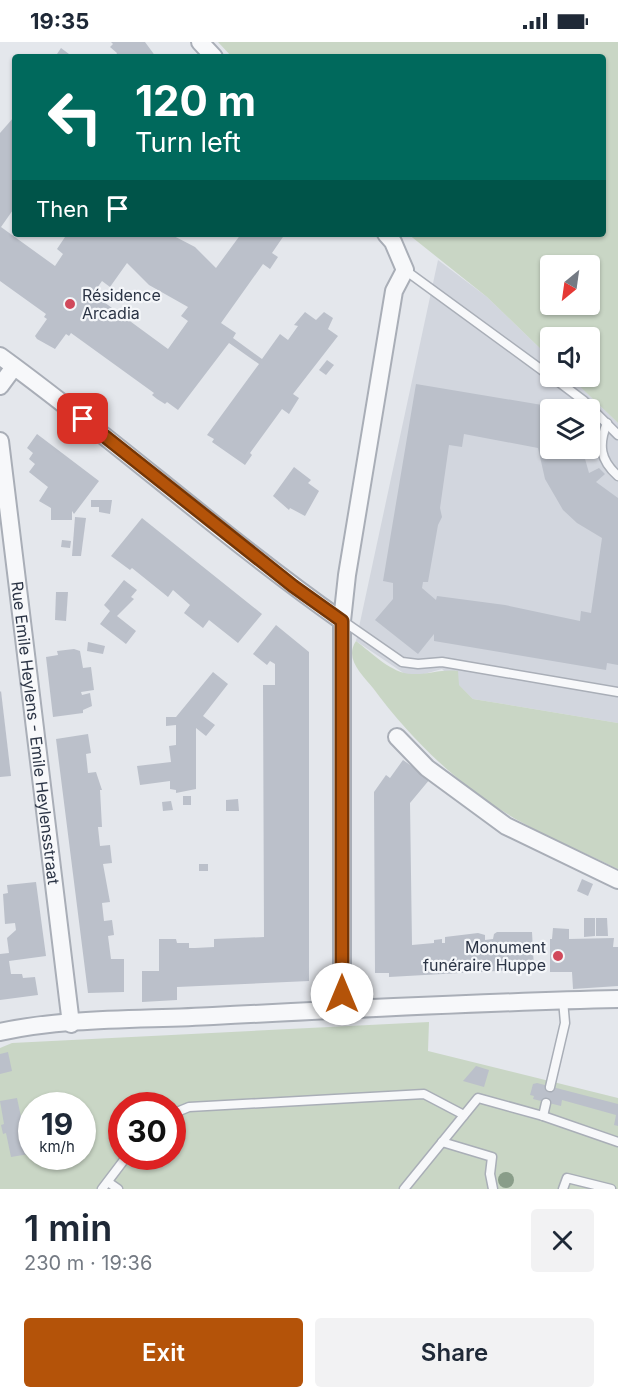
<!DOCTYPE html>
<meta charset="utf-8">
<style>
:root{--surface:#fff;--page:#f2f2f3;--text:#1f2937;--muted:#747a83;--accent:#b45309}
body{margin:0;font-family:Inter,sans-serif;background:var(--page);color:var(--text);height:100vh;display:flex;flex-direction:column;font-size:22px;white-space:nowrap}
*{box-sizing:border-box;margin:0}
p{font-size:20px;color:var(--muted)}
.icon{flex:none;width:33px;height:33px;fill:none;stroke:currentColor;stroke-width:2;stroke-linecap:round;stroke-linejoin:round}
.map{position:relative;height:1147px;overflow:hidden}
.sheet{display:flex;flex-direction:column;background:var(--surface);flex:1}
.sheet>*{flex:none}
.top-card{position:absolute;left:12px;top:12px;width:594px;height:183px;border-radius:6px;box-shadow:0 2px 4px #0004;background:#00695c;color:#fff;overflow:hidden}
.needle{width:39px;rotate:209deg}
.fabs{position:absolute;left:540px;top:213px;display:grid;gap:12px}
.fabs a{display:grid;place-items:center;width:60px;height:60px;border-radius:6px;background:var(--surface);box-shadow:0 2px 4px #0004;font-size:30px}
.speed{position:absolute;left:18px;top:1050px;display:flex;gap:12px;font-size:30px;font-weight:700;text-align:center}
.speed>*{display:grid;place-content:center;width:78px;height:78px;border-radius:50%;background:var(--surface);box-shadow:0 2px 4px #0004;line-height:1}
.speed small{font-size:15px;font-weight:400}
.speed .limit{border:9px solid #d22;background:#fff;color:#111}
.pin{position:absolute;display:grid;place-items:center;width:51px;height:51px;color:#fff;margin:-26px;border-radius:12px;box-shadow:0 3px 9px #0006}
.me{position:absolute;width:66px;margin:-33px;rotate:0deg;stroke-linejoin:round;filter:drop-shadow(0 0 4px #0008)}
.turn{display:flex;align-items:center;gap:21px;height:126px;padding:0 24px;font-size:27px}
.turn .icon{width:78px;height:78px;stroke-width:2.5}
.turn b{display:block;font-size:42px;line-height:51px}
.then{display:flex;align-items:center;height:57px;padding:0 24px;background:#0003;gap:12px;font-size:22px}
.round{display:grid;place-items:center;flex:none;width:63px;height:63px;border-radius:6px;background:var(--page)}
.headline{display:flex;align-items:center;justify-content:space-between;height:102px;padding:0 24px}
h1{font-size:36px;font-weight:600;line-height:45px}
.primary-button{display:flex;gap:12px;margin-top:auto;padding:12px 24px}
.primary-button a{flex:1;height:69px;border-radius:6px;background:var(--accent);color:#fff;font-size:24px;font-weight:600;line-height:69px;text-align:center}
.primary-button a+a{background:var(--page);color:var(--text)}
.status{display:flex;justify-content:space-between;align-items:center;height:42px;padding:0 30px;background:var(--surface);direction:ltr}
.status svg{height:16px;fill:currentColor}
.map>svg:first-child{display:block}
.built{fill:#d2d6de;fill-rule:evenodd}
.green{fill:#c9d6c5;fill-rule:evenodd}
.building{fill:#bbc0ca;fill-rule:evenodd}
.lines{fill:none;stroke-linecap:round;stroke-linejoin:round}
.lane-casing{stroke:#a9aeb7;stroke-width:11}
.street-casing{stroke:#a9aeb7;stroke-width:20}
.lane{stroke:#f7f8fa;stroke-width:8}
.street{stroke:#f7f8fa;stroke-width:16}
.tree{fill:#899d89}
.route-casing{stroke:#753606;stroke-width:15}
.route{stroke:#b45309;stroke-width:10}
.poi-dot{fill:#d1495b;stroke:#f4f6f9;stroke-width:2}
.labels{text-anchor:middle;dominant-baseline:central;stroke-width:4.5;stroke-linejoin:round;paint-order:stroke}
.poi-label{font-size:16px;fill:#2b3445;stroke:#f4f6f9;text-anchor:start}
.street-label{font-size:16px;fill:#2b3445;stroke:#f4f6f9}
</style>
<div class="status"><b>19:35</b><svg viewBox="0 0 49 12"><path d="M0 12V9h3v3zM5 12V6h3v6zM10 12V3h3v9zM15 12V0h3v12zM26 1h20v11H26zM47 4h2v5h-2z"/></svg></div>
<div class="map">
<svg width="618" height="1147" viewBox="0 0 618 1147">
<rect width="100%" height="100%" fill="#e4e7ec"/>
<!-- built -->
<path class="built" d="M438 218 487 255 550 316V334L570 335 618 381V681L473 657 442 627 424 632H405L356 599ZM550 368H590V406H550Z"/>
<!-- green -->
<g class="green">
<path d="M218 0H618V381L570 335 590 334V296H550V316L487 255 408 192H603V15H232ZM550 224H590V262H550Z"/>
<path d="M356 599C371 610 392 632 412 632 428 633 441 627 458 629L459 643 473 657 618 681V827C586 811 553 798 523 781 464 749 412 699 373 646 362 632 344 617 356 599Z"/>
<path d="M429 980 428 1009 618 1056V1147H0V1006L12 1001ZM32 1064H82V1114H32ZM122 1064H172V1114H122Z"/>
</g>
<!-- building -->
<g class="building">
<polygon points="111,0 145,0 156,15 115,15 117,11 110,5 113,2"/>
<polygon points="61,6 73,15 55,15"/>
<path d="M14 75 15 165 1 185 55 224 63 212 57 207 67 192H170L195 205 216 226 241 192H285L272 211 278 215 270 227 263 222 221 281 236 291 233 296 262 317 280 292 288 298 298 284 294 283 305 270 316 278 324 270 333 276 328 287 338 294 293 352 299 356 289 372 282 367 250 411 252 413 245 423 212 400 214 397 207 393 259 322 229 301 178 368 167 360 165 362 157 357 152 353 154 351 71 291 69 294 66 292 55 307 37 297 35 294 47 277 44 275 46 272 0 239V91ZM127 221 149 243 188 265 181 274 188 279 168 307 93 252 102 239 110 245Z"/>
<polygon points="327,318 334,323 326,333 319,328"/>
<path d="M416 342 560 366 550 368V406H582L589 431 599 426 605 432 596 440 618 456V623L607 621 606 628 434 599V592L418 612 375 578 393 557V541L383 539ZM464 392 538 406 545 437 563 468 577 481 602 496 591 571 581 569 580 579 505 563 437 554 436 558 422 546 423 540H428L438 483 442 475 440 466 449 403 462 405Z"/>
<polygon points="37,392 99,439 74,472 72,469 72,478 51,478 51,466 39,459 48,445 29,430 35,422 29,417 33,411 27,406"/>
<polygon points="294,425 311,438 308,441 319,449 305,474 290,466 289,468 273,454"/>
<polygon points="91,458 112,458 110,472 99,470 99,465 91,465"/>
<polygon points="75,475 86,476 81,514 72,514"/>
<polygon points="142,476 262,572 238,601 209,578 203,586 184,571 190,563 173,548 168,555 132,526 130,528 111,514"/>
<polygon points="62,498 71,499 70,506 61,505"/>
<polygon points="124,538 137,548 131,555 134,557 117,574 136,589 126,602 100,582 110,569 104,563"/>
<polygon points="56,550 68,550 66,579 55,578"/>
<polygon points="276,583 309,610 309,939 177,945 177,958 142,960 142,929 159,929 159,897 176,897 177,901 189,901 189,906 195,906 214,905 214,897 264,895 263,643 275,643 275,622 270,619 267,623 253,612"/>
<polygon points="88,600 105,604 103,612 87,609"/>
<polygon points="74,607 80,609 83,626 91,625 94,648 81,650 82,653 90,651 92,664 83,668 83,671 53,675 46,615 58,613 57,609"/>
<polygon points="213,630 228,642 203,674 215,683 206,694 196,686 196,747 176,751 176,748 170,747 170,739 140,743 137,724 171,720 169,704 176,703 176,683 166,684 166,675 176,675"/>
<polygon points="1,649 11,734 0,735 0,650"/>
<polygon points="88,692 91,711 86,712 88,731 96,730 102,748 100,748 102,785 98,785 100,804 110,803 112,821 103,822 110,860 102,861 104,879 112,878 114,893 108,894 111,917 124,917 124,950 88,951 56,697"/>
<polygon points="403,718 430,737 410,761 412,903 434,901 434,898 442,897 442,901 445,901 445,895 478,891 485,893 485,898 493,897 494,892 497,890 532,890 534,927 389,935 389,931 375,931 374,750 386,733 390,736"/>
<rect x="183" y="754" width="8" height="9"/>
<polygon points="238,757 239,769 226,769 226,758"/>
<polygon points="171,759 173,768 163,769 162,760"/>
<rect x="199" y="822" width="9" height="7"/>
<polygon points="582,837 593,842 588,854 577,849"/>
<polygon points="36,840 46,914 9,919 11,932 22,932 23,936 35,935 38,953 0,958 0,912 9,911 7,896 16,888 15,881 5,882 3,852 8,851 7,843"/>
<polygon points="584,876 595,876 595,894 584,895"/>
<polygon points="596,876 607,876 608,894 596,894"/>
<polygon points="553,886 569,887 569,897 614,896 613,905 618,905 618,944 573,947 572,930 550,930 550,897 552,897"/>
<polygon points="8,1010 12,1029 0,1032 0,1012"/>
<polygon points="476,1024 489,1028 484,1045 463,1039"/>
<polygon points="537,1041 618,1062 618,1084 614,1083 616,1073 562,1058 561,1064 533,1057 534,1054 530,1053 533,1042"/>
<polygon points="17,1056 29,1112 11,1115 6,1091 3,1092 1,1083 4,1082 0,1059"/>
</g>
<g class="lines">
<defs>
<g id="lane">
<polyline points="405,228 550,334"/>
<polyline points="551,334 584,359 618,393"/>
<path d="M607 381C598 403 600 418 618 434"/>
<polyline points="343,579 402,620 418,622 442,620 618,650"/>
<polyline points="550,1045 565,981 563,958"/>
<polyline points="172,1072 189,1065 424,1052 464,1073"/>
<polyline points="543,1074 546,1061"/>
<polyline points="442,1100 492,1115 490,1132 493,1147"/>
<polyline points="108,1140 118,1147"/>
<polyline points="102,1147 127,1114"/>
<polyline points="404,1147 478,1056 543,1074 618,1100"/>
<polyline points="563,1147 567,1136 611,1147"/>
</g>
<g id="street">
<polyline points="200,0 214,15"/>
<path d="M0 314C117 399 224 496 342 579"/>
<polyline points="0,344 14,325"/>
<path id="s1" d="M0 399 71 982"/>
<polyline points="397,695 427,726 506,784 618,838"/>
<polyline points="342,967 342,579 347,533 394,249 405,228 393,200 386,192"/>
<path d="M0 990C69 975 143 978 213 974 348 967 483 960 618 957"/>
</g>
</defs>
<!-- lane casing -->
<use href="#lane" class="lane-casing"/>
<!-- street casing -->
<use href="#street" class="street-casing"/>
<!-- lane -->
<use href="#lane" class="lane"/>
<!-- street -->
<use href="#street" class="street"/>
</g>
<!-- trees -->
<circle class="tree" cx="506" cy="1138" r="8"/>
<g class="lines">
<defs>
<polyline id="route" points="83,377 293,544 342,579 342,952"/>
</defs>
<!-- route casing -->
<use href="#route" class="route-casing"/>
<!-- route -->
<use href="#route" class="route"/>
</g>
<!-- markers -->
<g class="poi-dot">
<circle cx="70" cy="262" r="6"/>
<circle cx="558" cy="914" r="6"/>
</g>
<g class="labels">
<!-- poi labels -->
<g class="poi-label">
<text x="82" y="253">Résidence<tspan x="82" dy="18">Arcadia</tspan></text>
<text x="546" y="905" text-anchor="end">Monument<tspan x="546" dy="18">funéraire Huppe</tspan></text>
</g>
<!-- street labels -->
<g class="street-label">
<text stroke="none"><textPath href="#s1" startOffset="294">Rue Emile Heylens - Emile Heylensstraat</textPath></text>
</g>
</g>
</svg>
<div class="fabs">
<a><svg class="needle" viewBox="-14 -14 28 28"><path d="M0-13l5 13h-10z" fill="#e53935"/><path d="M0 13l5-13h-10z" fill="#747a83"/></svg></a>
<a><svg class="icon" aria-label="sound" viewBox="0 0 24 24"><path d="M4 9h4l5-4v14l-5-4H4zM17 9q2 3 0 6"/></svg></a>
<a><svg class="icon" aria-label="layers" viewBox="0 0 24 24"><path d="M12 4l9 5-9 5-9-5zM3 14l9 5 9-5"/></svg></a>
</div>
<div class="speed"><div>19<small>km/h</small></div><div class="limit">30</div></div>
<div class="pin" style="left:83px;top:377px;background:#d93025"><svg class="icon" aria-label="arrive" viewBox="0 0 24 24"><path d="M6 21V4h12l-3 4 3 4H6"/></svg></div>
<svg class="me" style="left:342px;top:952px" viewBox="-20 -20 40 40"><circle r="19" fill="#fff"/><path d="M0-13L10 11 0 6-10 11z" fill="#b45309"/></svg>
<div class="top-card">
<div class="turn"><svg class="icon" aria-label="left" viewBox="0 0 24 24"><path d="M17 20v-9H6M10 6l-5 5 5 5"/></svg><div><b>120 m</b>Turn left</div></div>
<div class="then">Then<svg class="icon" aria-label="arrive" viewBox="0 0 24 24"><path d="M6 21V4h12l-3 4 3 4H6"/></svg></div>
</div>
</div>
<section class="sheet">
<div class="headline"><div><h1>1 min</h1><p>230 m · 19:36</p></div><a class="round"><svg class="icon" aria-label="close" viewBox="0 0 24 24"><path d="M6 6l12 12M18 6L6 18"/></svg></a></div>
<div class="primary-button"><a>Exit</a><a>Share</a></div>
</section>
